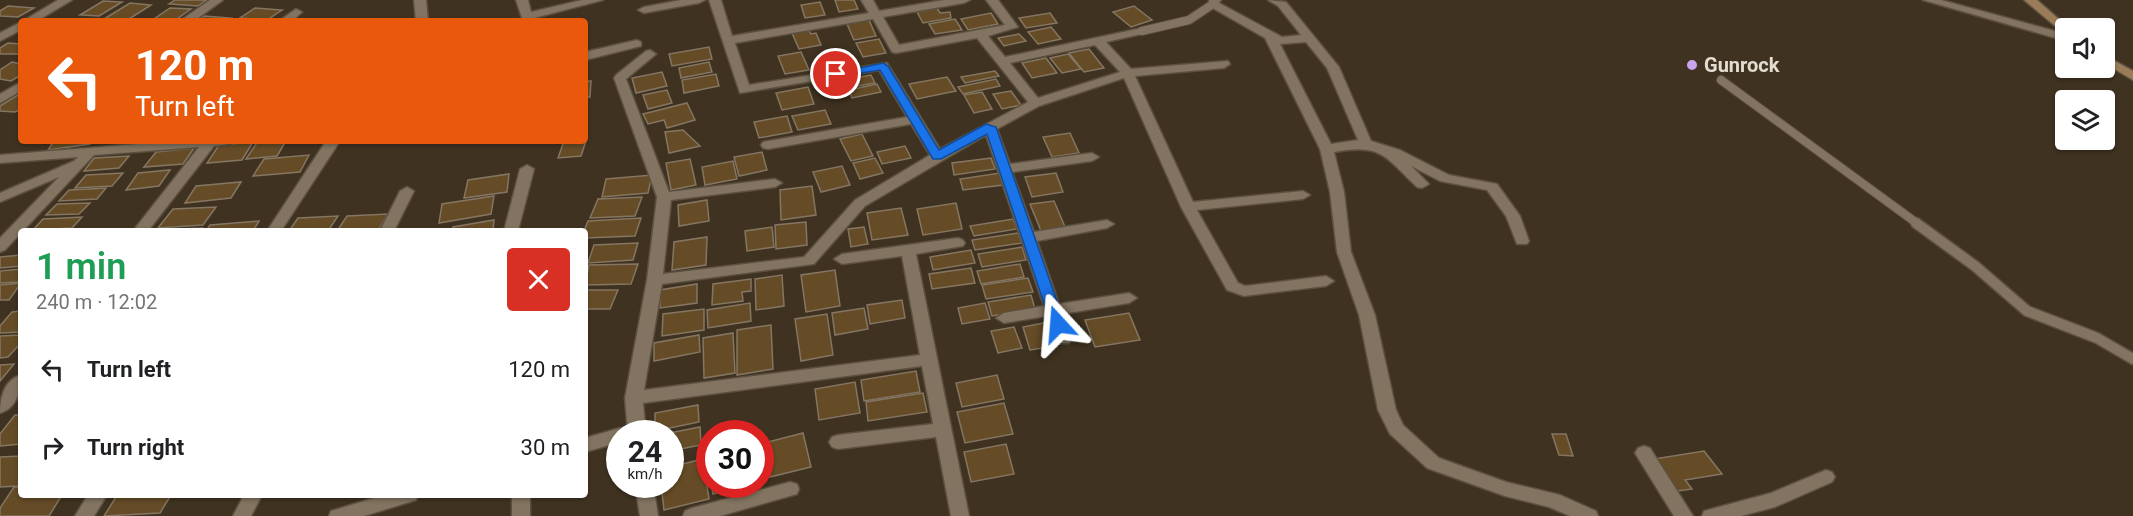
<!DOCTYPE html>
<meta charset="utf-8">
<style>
:root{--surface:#fff;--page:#f2f2f2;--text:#202124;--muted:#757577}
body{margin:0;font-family:Roboto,sans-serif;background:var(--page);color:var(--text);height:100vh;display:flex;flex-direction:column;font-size:22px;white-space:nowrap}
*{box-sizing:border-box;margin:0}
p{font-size:20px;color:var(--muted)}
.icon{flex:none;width:33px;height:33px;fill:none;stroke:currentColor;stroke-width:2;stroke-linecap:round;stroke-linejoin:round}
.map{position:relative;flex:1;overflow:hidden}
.details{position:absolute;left:18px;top:228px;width:570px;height:270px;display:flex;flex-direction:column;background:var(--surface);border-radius:6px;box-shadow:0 2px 4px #0004}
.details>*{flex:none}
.guide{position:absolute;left:18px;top:18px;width:570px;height:126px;border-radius:6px;box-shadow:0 2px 4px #0004;background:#ea580c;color:#fff;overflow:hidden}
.controls{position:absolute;left:2055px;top:18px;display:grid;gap:12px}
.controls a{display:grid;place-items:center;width:60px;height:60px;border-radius:6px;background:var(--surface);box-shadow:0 2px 4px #0004;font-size:30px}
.speed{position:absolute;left:606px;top:420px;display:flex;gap:12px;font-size:30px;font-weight:700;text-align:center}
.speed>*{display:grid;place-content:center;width:78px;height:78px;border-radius:50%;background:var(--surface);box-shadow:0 2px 4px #0004;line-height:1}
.speed small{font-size:15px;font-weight:400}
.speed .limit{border:9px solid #d22;background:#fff;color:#111}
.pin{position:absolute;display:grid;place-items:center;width:51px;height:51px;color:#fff;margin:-26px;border:3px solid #fff;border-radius:50%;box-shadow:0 2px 6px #0007}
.me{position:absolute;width:66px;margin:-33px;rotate:341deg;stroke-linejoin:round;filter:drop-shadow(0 0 4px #0008)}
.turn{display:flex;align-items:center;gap:21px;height:126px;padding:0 18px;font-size:27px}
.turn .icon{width:78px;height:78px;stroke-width:2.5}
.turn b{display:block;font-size:42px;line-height:51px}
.round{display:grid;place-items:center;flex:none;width:63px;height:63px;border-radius:6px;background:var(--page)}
.overview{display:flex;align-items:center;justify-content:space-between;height:102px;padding:0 18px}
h1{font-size:36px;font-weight:600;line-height:45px;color:#1e9e55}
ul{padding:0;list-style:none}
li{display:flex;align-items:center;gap:18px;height:78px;padding:0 18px}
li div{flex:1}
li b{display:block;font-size:22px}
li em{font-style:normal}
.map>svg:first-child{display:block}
.building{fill:#654c27;stroke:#847662;stroke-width:1.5}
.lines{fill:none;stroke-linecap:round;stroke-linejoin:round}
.lane-far1-casing{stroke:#5b5040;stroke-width:10}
.lane-casing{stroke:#5b5040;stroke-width:13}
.street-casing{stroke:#5b5040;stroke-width:3}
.secondary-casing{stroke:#5b5040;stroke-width:3}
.lane-far1{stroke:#827460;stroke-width:8}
.lane{stroke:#827460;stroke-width:10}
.street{fill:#827460;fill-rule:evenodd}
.secondary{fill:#9b7c58;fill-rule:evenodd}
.route{fill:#1a73e8;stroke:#114b97;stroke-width:1.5}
.poi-dot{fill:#c9a5ee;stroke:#3f3220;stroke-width:2}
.labels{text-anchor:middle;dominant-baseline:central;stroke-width:6;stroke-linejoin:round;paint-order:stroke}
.poi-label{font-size:20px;font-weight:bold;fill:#e4dcd1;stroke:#3f3220;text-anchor:start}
</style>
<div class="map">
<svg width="2133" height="516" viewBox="0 0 2133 516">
<rect width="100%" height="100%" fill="#3f3220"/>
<!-- building -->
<g class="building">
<polygon points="175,0 207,0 198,6 169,4"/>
<polygon points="835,0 854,0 858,9 839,12"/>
<polygon points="103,1 122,2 99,16 80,15"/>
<polygon points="820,2 825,15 805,18 801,5"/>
<polygon points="130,3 151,5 126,21 104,19"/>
<polygon points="8,6 34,8 18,17 0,16 0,11"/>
<polygon points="1134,6 1152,20 1131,27 1113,12"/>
<polygon points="170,8 191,9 174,21 151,21"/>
<polygon points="255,8 282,10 267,20 240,18"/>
<polygon points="937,8 940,13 950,12 951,18 923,23 917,12"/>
<polygon points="991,13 998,24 968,30 961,19"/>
<polygon points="1050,13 1057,23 1026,28 1019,18"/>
<polygon points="204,16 231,18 227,21 197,21"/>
<polygon points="955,19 962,30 935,34 929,24"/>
<polygon points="869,20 876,36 854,40 847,24"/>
<polygon points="1051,27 1061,39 1038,44 1028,32"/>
<polygon points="809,30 811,34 816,33 821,45 799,49 792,33"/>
<polygon points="1019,34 1026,41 1004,46 998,38"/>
<polygon points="879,39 886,53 863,57 856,43"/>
<polygon points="8,43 21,44 21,54 0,54 0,48"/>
<polygon points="709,47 712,59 672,66 669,54"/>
<polygon points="1089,49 1104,68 1084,72 1069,53"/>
<polygon points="801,52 809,70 785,74 778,56"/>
<polygon points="1068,54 1081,69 1062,73 1050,58"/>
<polygon points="1046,58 1057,73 1032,78 1022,63"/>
<polygon points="12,62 21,64 21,75 11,81 0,79 0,70"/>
<polygon points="709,62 712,72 681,78 679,68"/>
<polygon points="995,71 999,76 965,83 961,77"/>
<polygon points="662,72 667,86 636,93 632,78"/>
<polygon points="716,74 719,86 684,93 682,80"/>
<polygon points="871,75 875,83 847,88 844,80"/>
<polygon points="947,77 956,91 917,99 909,84"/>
<polygon points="996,79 1000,86 963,94 958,87"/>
<polygon points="591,81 590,97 585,97 585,82"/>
<polygon points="877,84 881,92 852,98 849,90"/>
<polygon points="808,87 814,104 782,110 776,93"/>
<polygon points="667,90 672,103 648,109 643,95"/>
<polygon points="1011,91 1021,105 1002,109 993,94"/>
<polygon points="982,92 992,109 974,113 964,95"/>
<polygon points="21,93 21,109 15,112 0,111 0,106"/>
<polygon points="687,103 695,120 667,128 664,120 648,124 643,114"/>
<polygon points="825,110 831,124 798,130 792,116"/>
<polygon points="787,116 792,132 759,138 754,122"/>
<polygon points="683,130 700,146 669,153 665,132"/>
<polygon points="1070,133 1079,153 1052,157 1043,137"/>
<polygon points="862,134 873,156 851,161 840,139"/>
<polygon points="585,138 587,138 581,156 558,158 564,141 585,141"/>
<polygon points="54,141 91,141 90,144 48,150"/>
<polygon points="258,141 286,141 277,156 246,159"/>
<polygon points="253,142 242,160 207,163 219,145"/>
<polygon points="905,146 911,158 882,164 877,152"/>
<polygon points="194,148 183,164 144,167 156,152"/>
<polygon points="762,152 767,170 739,176 734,157"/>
<polygon points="309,155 300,172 253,176 264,159"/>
<polygon points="129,156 119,168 84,171 94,158"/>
<polygon points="875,158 883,173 860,179 853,163"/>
<polygon points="991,158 995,169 954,175 952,163"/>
<polygon points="690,159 696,185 671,190 666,163"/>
<polygon points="733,161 737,179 705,185 702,167"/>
<polygon points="842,166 850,185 821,192 813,172"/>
<polygon points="170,170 159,186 126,190 138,173"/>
<polygon points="123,173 112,186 75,188 86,175"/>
<polygon points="1000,173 1003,185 963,190 960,179"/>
<polygon points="1056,173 1063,192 1032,197 1025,177"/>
<polygon points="509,174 507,192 464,198 468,180"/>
<polygon points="652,175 648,193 602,197 606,179"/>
<polygon points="241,182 231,198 185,203 196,186"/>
<polygon points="812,186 816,215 781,220 780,190"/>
<polygon points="106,188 97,199 59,201 69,190"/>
<polygon points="494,196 491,214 439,223 442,204"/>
<polygon points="642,197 635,216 590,218 598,199"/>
<polygon points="707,200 709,221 679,226 678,205"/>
<polygon points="1054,201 1065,227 1041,231 1030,204"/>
<polygon points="90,203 79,214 46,215 57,204"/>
<polygon points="956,203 962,229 923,235 917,209"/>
<polygon points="216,207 203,225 158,228 173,209"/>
<polygon points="901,208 908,235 872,240 867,213"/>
<polygon points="388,214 378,231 337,231 347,216"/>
<polygon points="338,216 328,231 289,231 298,218"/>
<polygon points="82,217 72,228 33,230 43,219"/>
<polygon points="641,218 635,236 585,238 584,231 588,221"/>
<polygon points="1013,219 1017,229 974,236 970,226"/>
<polygon points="494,220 493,231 452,231 453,227"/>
<polygon points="259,221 253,231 206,231 210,225"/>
<polygon points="806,222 807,245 776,249 775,225"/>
<polygon points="772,227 774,247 747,251 745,231"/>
<polygon points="864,227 868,244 851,247 848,229"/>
<polygon points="202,228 199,231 151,231 151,230"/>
<polygon points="1018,233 1022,243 975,250 972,240"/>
<polygon points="707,237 706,265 672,270 674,242"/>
<polygon points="638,243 633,260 588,263 594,245"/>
<polygon points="1022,247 1026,260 982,267 978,254"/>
<polygon points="971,250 975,263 933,270 930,257"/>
<polygon points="21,255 21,266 0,268 0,257"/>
<polygon points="638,264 631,284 585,285 589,265"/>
<polygon points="1020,264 1024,277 981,284 977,271"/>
<polygon points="971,268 975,283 932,289 929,274"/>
<polygon points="21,269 21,282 0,283 0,271"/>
<polygon points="835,270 840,306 806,312 801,275"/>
<polygon points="782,275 784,306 756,310 755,279"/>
<polygon points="1028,278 1033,292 986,299 982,285"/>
<polygon points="751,279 751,291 742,292 743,301 712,305 713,284"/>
<polygon points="21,283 9,300 0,300 0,285"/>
<polygon points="697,284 697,303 660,308 660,290"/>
<polygon points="585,290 618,290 610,309 585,309"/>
<polygon points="1031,295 1035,309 992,316 988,302"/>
<polygon points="902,300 905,318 870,324 867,305"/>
<polygon points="750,303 751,321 708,328 707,310"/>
<polygon points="985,303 990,319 962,324 958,308"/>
<polygon points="864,308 868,329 835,335 832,313"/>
<polygon points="704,309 704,330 662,336 663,314"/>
<polygon points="21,311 21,332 0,333 0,326 12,312"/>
<polygon points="1129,313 1140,340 1095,347 1085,320"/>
<polygon points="827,314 833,355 801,361 795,319"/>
<polygon points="1048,322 1057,346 1030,350 1023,327"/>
<polygon points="771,325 773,369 737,375 737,330"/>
<polygon points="1014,327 1022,348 998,353 991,331"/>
<polygon points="733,333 735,373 704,378 703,338"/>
<polygon points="21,335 21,343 8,357 0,358 0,336"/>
<polygon points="699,335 700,352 654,361 654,343"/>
<polygon points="14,364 0,381 0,365"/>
<polygon points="916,371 920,392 864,401 861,380"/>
<polygon points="997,375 1004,399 962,407 956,383"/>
<polygon points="855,382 860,413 819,420 815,389"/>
<polygon points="923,393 927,412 868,421 866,402"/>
<polygon points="1004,403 1013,434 965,443 957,412"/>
<polygon points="698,405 699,422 655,431 655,413"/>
<polygon points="15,415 21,415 21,444 0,446 0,434"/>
<polygon points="700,427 701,445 670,451 669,433"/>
<polygon points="803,433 811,467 770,477 764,443"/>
<polygon points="1552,434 1566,434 1573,456 1559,455"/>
<polygon points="1006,444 1014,474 971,482 964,452"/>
<polygon points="1704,451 1722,474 1685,480 1692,489 1678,491 1654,459"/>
<polygon points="21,456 21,481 18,486 0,487 0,457"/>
<polygon points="703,459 709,499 664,510 661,484 670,484 670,467"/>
<polygon points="711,484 748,484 713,494"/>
<polygon points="14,487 21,487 21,495 62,495 49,516 0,516 0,508"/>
<polygon points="171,495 160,513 104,516 116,497"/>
</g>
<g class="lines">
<defs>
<g id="lane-far1">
<polyline points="1142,31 1189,20 1213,4"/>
<polyline points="1721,80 1918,224"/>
</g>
<polyline id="lane" points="1916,223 1975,266 2027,311 2097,338 2133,359"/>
<g id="street">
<polygon points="58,0 72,0 37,21 23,21"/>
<polygon points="210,0 223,0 194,21 180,21"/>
<polygon points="414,0 426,0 428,21 416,21"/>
<polygon points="516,0 528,0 531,12 582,0 603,0 534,18 535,21 523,21"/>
<polygon points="681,0 705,0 699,3 644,13 638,10 644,7"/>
<path d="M709 0H721L732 36 869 13 861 0H873L879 11 944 0H970L964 3 883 17 899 45 1005 25 986 0H998L1018 27 988 36 1005 57 1142 28 1146 29V33L1106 42 1131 69 1228 61 1230 64 1224 68 1135 76 1193 202 1303 191 1310 195 1303 199 1197 210 1238 283 1245 286 1326 276 1334 281 1326 286 1244 296 1227 290 1181 207 1124 78 1039 106 997 129 1010 164 1092 153 1099 157 1092 161 1012 172 1034 232 1107 220 1114 224 1107 228 1037 241 1059 304 1129 293 1137 298 1129 303 1062 314 1071 339 1069 343H1057L1047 316 1004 323 996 318 1004 313 1044 306 986 135 865 206 814 264 662 284 644 390 920 355 902 256 842 264 834 259 842 254 958 238 963 240 965 243 963 246 916 254 969 516H951L936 437 838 449 832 447 829 442 832 437 838 435 933 424 922 366 643 403 646 434H628L625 398 647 280 657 197 614 78 616 75 646 51 650 50 656 54 626 79 669 192 775 179 782 183 775 187 671 200 663 274 804 257 855 200 930 155 911 124 768 149 763 148 761 145 763 142 768 141 907 117 879 70 740 93ZM873 19 892 52 896 53 977 38 1028 102 940 149 887 63 749 85 735 43ZM1095 45 1120 72 1038 98 1010 63Z"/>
<path d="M1209 0H1221L1219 3 1282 37 1301 35 1278 6 1268 0 1286 2 1339 67 1371 141 1400 150 1449 175 1497 184 1520 216 1529 241 1527 244H1517L1506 216 1487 190 1440 181 1411 166 1429 184 1422 188 1417 187C1385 157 1382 143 1334 152L1344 192 1351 252 1375 315 1396 410 1403 425 1439 458 1506 482 1560 495 1596 511 1598 516H1570L1549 507 1505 496 1427 468 1390 434 1378 410 1359 315 1337 252 1330 192 1320 149 1265 38 1209 6ZM1306 42 1327 68 1358 140 1331 144 1280 44Z"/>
<polygon points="1923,0 1941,0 2066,34 2066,41"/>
<polygon points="296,9 302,12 292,21 279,21"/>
<polygon points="21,22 21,30 0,41 0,33"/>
<polygon points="637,40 641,42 641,46 585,60 585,52"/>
<polygon points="21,82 21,91 0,103 0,94"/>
<polygon points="175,141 232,141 230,144 214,146 148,231 133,231 199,147 94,155 5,250 0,252 0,238 59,177 0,202 0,193 74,161 78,157 0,163 0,155"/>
<polygon points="326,141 340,141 281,231 267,231"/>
<polygon points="527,165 534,169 518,231 504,231 520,169"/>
<polygon points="407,187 414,191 394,231 380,231 400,191"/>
<path d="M21 375C21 390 17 408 0 413 0 398 4 380 21 375Z"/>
<polygon points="620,428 628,434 620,434 620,442 585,452 585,438"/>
<polygon points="1644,446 1650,448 1693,516 1674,516 1635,453 1638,448"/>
<polygon points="1826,470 1832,472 1835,477 1832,482 1775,507 1741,516 1702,516 1704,511 1771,493"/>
<polygon points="790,482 797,484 799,489 797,494 720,516 683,516 685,511 692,508"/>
<polygon points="635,484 653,484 658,516 640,516"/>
<polygon points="88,495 107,495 94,516 75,516"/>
<polygon points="244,495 262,495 251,516 233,516"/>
<polygon points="384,495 418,495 416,500 364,516 329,516 331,511"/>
<rect x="512" y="495" width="18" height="21"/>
</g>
<g id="secondary">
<polygon points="2024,0 2037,0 2069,28 2066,28 2066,35"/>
<polygon points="2104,55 2133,71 2133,80 2104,63"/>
</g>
</defs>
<!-- lane-far1 casing -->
<use href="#lane-far1" class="lane-far1-casing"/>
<!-- lane casing -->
<use href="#lane" class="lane-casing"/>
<!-- street casing -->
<use href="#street" class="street-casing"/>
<!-- secondary casing -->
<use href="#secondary" class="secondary-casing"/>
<!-- lane-far1 -->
<use href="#lane-far1" class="lane-far1"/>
<!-- lane -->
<use href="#lane" class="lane"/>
<!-- street -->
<use href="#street" class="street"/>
<!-- secondary -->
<use href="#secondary" class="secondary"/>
</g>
<!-- route -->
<polygon class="route" points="883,63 888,66 939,150 986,124 996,127 1065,324 1063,328 1058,329 1051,324 987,134 941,159 933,159 880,70 836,77 831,74"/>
<!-- markers -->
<circle class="poi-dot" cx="1692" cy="65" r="6"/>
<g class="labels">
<!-- poi labels -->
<g class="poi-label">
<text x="1704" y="65">Gunrock</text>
</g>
</g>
</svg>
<div class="controls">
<a><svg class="icon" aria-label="sound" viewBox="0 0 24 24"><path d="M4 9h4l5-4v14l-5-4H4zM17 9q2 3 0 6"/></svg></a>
<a><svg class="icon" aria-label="layers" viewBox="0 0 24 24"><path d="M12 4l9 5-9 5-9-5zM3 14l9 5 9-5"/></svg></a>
</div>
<div class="speed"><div>24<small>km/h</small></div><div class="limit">30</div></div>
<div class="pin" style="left:836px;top:74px;background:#d93025"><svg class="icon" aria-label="arrive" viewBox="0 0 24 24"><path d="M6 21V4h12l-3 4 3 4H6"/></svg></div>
<svg class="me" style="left:1058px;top:324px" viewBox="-20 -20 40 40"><path d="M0-17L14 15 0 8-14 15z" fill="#1a73e8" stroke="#fff" stroke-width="4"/></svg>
<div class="guide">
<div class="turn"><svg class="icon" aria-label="left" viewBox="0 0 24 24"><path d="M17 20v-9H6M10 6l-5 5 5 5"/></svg><div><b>120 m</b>Turn left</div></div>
</div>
<section class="details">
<div class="overview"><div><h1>1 min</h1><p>240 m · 12:02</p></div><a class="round" style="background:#d93025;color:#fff"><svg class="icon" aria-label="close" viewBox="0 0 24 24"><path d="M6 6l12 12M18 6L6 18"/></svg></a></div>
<ul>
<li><svg class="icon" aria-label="left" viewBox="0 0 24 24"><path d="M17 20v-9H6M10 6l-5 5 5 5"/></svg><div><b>Turn left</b></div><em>120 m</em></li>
<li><svg class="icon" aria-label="right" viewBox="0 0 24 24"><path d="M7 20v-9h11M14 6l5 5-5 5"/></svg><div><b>Turn right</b></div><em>30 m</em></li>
</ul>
</section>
</div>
